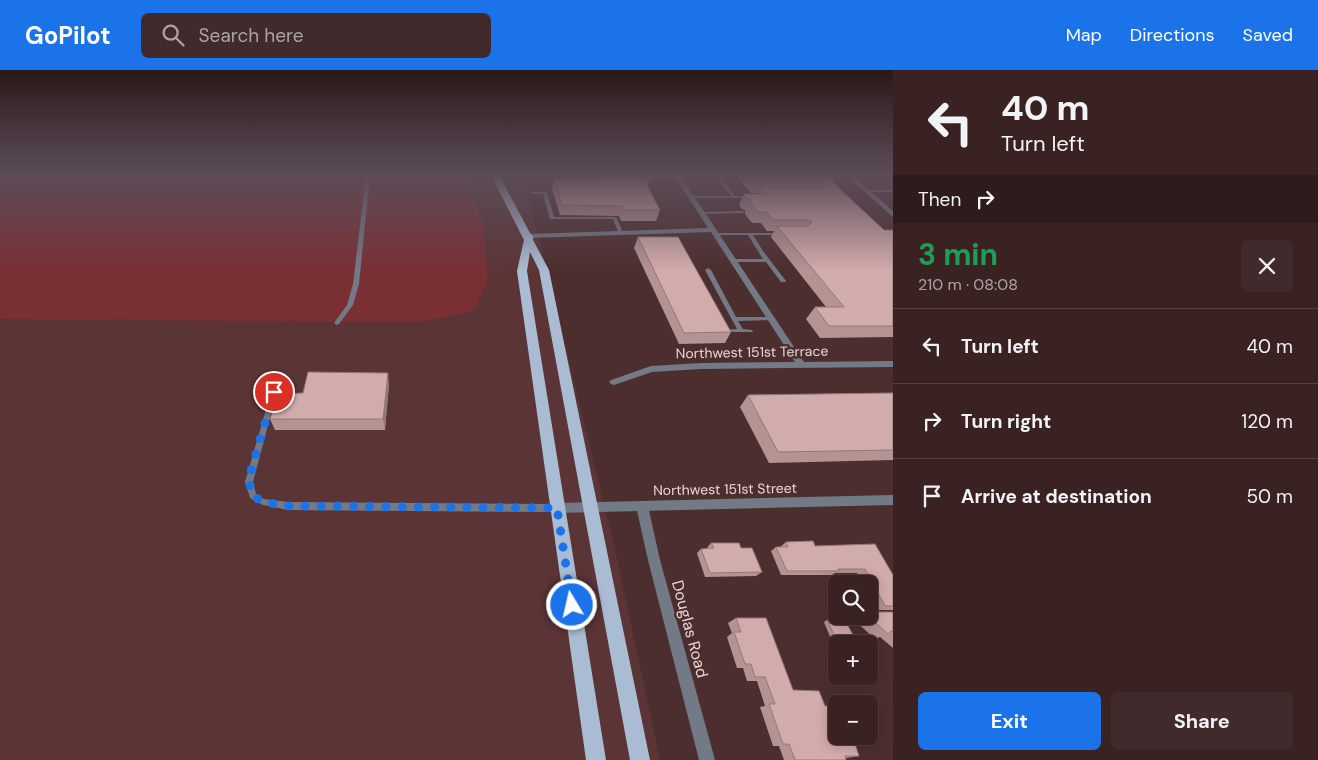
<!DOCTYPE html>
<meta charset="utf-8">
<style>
:root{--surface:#3a2223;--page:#412a2b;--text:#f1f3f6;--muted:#aba4a6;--line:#543f41;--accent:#1a73e8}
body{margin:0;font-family:"DM Sans",sans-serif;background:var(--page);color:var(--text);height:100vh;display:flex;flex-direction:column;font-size:19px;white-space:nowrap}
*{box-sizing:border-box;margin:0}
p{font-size:16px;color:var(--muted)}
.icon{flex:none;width:28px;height:28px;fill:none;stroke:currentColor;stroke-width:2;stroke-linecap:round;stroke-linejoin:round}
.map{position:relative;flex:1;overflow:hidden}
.drawer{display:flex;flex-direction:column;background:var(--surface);width:425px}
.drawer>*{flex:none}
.guide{background:#3a2223;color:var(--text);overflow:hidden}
.tools{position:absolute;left:828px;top:505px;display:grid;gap:10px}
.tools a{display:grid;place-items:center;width:50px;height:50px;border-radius:8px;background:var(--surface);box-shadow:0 2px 12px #0003,0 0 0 1px var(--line);font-size:25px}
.pin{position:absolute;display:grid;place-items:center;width:42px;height:42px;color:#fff;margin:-21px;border:2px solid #fff;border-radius:50%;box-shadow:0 1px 5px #0007}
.me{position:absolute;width:55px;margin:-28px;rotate:351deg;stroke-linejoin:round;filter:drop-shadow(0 0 4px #0008)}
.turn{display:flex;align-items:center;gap:18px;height:105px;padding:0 25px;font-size:22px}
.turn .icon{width:65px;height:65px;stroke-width:2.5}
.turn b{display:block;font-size:35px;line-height:42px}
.then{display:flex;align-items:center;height:48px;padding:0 25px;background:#0003;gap:10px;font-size:19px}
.round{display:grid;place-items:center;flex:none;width:52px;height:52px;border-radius:8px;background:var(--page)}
.overview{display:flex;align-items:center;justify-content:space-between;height:85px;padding:0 25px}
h1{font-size:30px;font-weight:700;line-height:38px;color:#1e9e55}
.primary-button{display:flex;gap:10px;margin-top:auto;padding:10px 25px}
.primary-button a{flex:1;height:58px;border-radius:8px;background:var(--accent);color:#fff;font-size:20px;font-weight:700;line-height:58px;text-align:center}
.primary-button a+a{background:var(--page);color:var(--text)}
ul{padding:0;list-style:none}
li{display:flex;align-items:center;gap:15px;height:75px;padding:0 25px;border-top:1px solid var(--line)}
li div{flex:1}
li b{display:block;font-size:19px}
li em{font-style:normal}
header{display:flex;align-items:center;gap:30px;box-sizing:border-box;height:70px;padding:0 25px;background:var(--accent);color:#fff}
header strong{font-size:24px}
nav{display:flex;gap:28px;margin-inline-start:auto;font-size:18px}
.search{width:350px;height:45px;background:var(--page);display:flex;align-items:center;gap:12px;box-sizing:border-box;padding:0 18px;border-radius:8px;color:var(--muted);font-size:19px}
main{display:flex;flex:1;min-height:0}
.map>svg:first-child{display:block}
.built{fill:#5b3436}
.green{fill:#7a2f35}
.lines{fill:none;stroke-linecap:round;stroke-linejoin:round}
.service{fill:#717a86;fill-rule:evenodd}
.minor{fill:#717a86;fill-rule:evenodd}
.tertiary{fill:#717a86;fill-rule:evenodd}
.primary{fill:#a9bcd3;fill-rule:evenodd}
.wall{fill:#b59393}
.shaded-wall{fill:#937878}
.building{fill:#d2abab;stroke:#937878}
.route{stroke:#1a73e8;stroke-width:9;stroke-dasharray:0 16.2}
.labels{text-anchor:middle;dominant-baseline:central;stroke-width:5;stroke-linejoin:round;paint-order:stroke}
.street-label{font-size:14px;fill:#ead5d5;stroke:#4d2e2f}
.near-street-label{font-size:16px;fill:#ead5d5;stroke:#4d2e2f}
</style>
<header>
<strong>GoPilot</strong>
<div class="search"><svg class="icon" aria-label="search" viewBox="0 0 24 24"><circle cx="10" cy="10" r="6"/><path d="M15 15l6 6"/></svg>Search here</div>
<nav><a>Map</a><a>Directions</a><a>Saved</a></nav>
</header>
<main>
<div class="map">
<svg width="893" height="690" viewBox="0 0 893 690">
<rect width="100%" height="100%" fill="#4d2e2f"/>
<!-- built -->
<polygon class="built" points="0,105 523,105 613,470 660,690 0,690"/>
<!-- green -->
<polygon class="green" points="0,105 466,105 482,149 488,211 473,241 422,252 0,249"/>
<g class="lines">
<!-- service -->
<g class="service">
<polygon points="366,105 370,105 359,214 353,235 339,254 337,255 334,253 347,235 353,214"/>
<polygon points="644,107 679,107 681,108 679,109 644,109"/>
<polygon points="718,108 722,108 735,126 751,126 753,127 751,128 691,128 689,127 691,126 731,126 718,110"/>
<rect x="865" y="120" width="28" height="2"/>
<polygon points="531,122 547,122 554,147 615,147 617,148 623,163 619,164 613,149 550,149 543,124 531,124"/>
<polygon points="742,141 744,141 744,143 701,144 699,143 701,142"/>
<polygon points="713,163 784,163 784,164 782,165 753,165 763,181 786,211 785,212 781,212 766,192 732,192 731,191 734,189 763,189 748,165 715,165 713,164"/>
<polygon points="708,198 711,200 736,247 773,247 776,249 775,250 738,251 743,259 752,260 753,261 752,262 724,262 723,261 724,260 737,259 705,200"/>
<polygon points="272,319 274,319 277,321 253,412 256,424 264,429 288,432 557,434 560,435 561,438 560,441 557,442 288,440 263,435 250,428 245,412"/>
</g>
<!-- minor -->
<g class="minor">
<polygon points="674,105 680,105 804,292 893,291 893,297 701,299 652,302 614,315 611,314 609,312 611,310 651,296 701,293 795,292 711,162 529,168 525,166 529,164 708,158"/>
<polygon points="846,105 852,105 893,141 893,147"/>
<polygon points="642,431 646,432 648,436 660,490 715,690 699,690 648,490 636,436 638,432"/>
</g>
<!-- tertiary -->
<polygon class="tertiary" points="893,425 893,435 557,443 553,442 551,438 553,434 557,433"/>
<!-- primary -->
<polygon class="primary" points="491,105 499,105 530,163 533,166 533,170 549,200 650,690 630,690 539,200 530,182 527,201 606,690 586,690 517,201 524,170"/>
</g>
<!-- wall -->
<g class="wall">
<polygon points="599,105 650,105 651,106 647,117 660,140 656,151 621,151 619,146 560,145 552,119 554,109 600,108"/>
<polygon points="707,105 829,105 834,110 833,112 884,160 893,160 893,267 820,268 806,249 815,237 826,237 771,167 774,161 767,161 761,153 752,153 745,144 745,140 742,139 739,135 744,124 759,124 759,123 751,123 736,105 708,106"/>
<polygon points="638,167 731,262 725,273 679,274 634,178"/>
<polygon points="389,314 385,360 275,360 270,349 303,323"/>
<polygon points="893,323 893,390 769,393 740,337 748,325"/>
<polygon points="786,472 815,476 893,505 893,540 877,540 869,524 869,514 863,514 857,503 835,503 832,505 781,505 771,481 776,477 780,477"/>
<polygon points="711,473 741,478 762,502 756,506 705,507 697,483 701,479 707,479 707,478"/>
<polygon points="893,543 893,578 880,567 875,569 852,548 855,546 869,546"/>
<polygon points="736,548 793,620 825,636 873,667 860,670 853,670 859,686 846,688 846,690 784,690 779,676 773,676 760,637 765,636 757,611 747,611 743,598 737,598 727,567 732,563 728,553"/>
<polygon points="827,550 854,567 850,569 831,569 824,552"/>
</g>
<!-- shaded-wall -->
<polygon class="shaded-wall" points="388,303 389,314 385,360 383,349"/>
<!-- building -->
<g class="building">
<polygon points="606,105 650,105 651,106 642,106 660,140 624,140 622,136 562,135 554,109 608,108"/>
<polygon points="750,105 829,105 834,110 830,110 884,160 893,160 893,256 829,256 815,237 844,237 777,156 808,156 812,152 808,150 773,150 766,142 758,142 751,133 751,129 747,128 744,124 766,124 761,118 824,118 827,114 823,112 756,112"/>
<polygon points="638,167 678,167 731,262 684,263"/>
<polygon points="308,302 388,303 383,349 270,349 278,324 303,323"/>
<polygon points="893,323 893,380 778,382 748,325"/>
<polygon points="813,471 815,476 875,474 893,505 893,536 885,536 865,499 838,499 839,501 787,501 776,477 788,477 786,472"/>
<polygon points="711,473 739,473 741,478 752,478 762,502 710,503 701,479 714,478"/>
<polygon points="869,542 892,542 893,543 893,562 891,561 888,564 868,546 869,546"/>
<polygon points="736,548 766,548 793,620 819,621 825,636 836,636 836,666 869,666 869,659 873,667 853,668 859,686 845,686 846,690 795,690 789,674 783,674 769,634 775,634 765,607 755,607 751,594 745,594 734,562 741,562"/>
<polygon points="827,550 845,550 854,567 835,567"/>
</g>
<!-- sky -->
<linearGradient id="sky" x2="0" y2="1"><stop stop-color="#2a191a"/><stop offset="0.52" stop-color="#5c4c58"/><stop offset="1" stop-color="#5c4c58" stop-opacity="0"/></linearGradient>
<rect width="893" height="201" fill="url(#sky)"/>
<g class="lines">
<!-- route -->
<polyline class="route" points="274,322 250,404 249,412 253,426 263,432 288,436 557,438 572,535"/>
</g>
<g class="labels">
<!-- street labels -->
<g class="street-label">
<text transform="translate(752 282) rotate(-1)">Northwest 151st Terrace</text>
<text transform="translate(725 419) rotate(-1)">Northwest 151st Street</text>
</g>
<!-- near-street labels -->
<g class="near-street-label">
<text transform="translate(690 559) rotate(75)">Douglas Road</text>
</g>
</g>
</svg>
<div class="tools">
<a><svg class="icon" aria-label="search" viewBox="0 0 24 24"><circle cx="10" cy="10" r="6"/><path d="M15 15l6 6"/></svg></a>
<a>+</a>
<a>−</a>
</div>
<div class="pin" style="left:274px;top:322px;background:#d93025"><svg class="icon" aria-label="arrive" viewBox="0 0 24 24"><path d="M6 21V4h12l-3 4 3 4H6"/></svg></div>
<svg class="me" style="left:572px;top:535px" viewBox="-20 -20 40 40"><circle r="17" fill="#1a73e8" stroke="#fff" stroke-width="3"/><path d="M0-11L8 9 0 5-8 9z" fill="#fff"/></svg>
</div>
<section class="drawer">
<div class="guide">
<div class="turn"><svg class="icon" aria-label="left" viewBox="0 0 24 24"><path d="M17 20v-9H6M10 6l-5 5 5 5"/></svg><div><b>40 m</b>Turn left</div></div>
<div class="then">Then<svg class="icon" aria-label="right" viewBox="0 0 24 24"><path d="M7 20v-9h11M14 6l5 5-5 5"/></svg></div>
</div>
<div class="overview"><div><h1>3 min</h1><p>210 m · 08:08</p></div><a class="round"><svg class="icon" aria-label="close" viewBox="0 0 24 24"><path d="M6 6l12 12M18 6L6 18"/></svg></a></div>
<ul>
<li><svg class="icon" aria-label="left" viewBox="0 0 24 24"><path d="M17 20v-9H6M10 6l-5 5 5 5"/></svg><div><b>Turn left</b></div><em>40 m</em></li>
<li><svg class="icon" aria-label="right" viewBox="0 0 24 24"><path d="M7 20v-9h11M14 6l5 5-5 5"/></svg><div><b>Turn right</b></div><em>120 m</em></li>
<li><svg class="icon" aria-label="arrive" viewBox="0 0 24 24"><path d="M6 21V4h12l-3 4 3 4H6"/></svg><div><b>Arrive at destination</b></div><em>50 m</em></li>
</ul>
<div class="primary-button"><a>Exit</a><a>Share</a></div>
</section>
</main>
